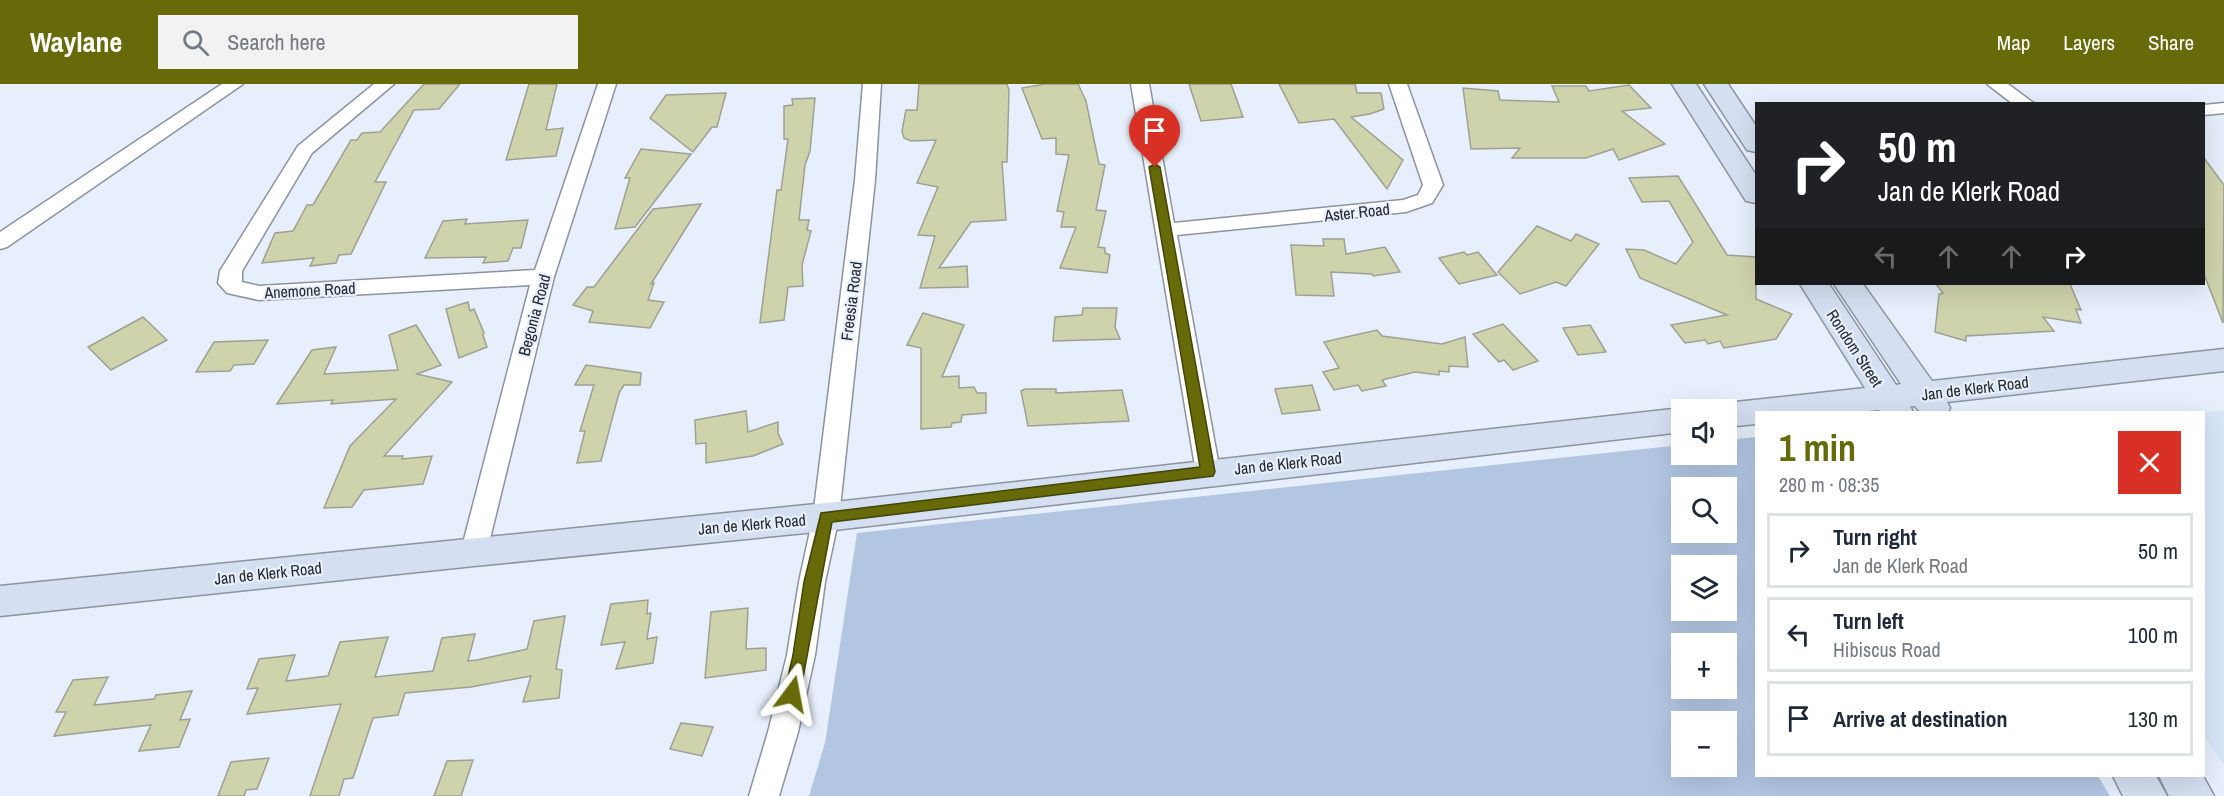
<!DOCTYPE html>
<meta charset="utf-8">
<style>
:root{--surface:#fff;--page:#f2f2f3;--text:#1f2937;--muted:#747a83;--line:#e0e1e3;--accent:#676a09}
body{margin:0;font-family:"Archivo Narrow",sans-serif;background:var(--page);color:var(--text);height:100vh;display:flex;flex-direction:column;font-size:22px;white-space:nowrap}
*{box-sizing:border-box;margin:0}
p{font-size:20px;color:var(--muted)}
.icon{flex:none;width:33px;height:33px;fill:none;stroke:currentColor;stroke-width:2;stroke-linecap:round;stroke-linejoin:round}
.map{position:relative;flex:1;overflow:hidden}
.side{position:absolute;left:1755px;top:327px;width:450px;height:366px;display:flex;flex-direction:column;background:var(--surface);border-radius:0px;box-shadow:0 6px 24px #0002}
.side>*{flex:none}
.top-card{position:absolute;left:1755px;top:18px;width:450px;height:183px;border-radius:0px;box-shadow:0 6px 24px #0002;background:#202124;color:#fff;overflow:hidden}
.controls{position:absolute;left:1671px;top:315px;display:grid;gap:12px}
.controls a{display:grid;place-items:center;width:66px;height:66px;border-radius:0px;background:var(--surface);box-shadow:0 6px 24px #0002;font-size:30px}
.pin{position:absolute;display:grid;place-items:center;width:51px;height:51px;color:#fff;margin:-62px -26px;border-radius:50% 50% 50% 0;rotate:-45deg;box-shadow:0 0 6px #0007}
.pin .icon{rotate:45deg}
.me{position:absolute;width:66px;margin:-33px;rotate:13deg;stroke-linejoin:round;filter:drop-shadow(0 0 4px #0008)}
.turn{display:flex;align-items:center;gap:21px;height:126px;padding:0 24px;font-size:27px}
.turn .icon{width:78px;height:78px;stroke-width:2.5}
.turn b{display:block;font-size:42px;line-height:51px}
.lanes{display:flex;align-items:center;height:57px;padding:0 24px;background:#0003;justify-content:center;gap:30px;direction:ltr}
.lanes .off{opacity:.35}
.round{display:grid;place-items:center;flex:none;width:63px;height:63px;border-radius:0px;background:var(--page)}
.summary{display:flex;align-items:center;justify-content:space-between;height:102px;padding:0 24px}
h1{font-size:36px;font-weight:700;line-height:45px;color:var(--accent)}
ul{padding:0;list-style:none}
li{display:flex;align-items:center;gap:18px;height:75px;margin:0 12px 9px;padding:0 12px;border:3px solid var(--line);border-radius:0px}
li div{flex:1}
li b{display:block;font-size:22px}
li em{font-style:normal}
header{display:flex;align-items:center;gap:36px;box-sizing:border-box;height:84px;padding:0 30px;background:var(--accent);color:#fff}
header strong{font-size:28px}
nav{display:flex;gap:33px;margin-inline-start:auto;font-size:21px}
.search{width:420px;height:54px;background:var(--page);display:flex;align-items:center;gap:15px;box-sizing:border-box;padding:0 21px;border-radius:0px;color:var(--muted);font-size:22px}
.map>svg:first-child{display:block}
.built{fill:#d8e5f8}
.green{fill:#b2c6e2;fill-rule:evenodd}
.building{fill:#cfd3ac;stroke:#9ea093;stroke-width:1.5}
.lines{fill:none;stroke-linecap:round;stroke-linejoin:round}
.street-casing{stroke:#8c939f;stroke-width:3}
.secondary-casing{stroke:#8c939f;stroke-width:3}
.street{fill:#fff;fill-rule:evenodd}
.secondary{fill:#d4e0f1;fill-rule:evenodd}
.route{fill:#676a09;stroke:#434506;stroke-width:1.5}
.labels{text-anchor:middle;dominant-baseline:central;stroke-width:4.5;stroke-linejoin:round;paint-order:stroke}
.street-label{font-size:16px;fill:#25282c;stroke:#e6effb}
</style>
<header>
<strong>Waylane</strong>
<div class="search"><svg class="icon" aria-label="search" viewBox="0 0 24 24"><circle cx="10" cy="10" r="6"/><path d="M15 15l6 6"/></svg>Search here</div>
<nav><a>Map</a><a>Layers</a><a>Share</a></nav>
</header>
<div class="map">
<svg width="2224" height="712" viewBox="0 0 2224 712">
<rect width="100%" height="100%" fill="#e6effb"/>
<!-- built -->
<polygon class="built" points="2224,326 2224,681 2204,652 2204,329"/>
<!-- green -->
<path class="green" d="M1756 353V692H2098L2110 712H809L825 659 857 449 1681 361 1682 370H1726L1727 356ZM1682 404H1726V448H1682ZM1682 482H1726V526H1682ZM1682 560H1726V604H1682ZM1682 638H1726V682H1682Z"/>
<!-- building -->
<g class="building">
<polygon points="424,0 460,0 439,25 414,26 375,98 386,98 351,170 339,171 336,179 310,182 314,174 262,179 275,149 293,147 307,121 313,121 351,56 357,56 362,49 380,48"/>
<polygon points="529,0 557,0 546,46 563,44 556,72 506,76"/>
<polygon points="919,0 1007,0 1009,6 1007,78 1002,78 1006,136 971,138 939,184 967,182 968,203 920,204 935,152 918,151 938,103 917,99 936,56 911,57 904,54 902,47 906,26 917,26"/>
<polygon points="1045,0 1078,0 1086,17 1099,80 1105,81 1096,126 1106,127 1098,163 1105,164 1105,169 1110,171 1107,189 1060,184 1076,143 1061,143 1064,128 1057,127 1069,71 1056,70 1056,54 1042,55 1022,4"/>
<polygon points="1189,0 1231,0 1243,33 1201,37"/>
<polygon points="1279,0 1355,0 1357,9 1381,9 1384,25 1370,30 1351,33 1403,76 1387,105 1334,35 1299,39"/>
<polygon points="1629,1 1651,24 1622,27 1665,60 1619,76 1613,65 1586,74 1512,74 1520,64 1471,65 1463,4 1498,7 1500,16 1559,18 1552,2 1586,2 1589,7"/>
<polygon points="726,9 717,43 712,43 693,68 650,34 666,11"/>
<polygon points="815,14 810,67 805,81 799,136 809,136 807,146 811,147 802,181 803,202 788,203 784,236 760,239 777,106 781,106 788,55 784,55 784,22 793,21 792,15"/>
<polygon points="641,65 691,70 635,143 615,145 630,94 625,94"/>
<polygon points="2204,74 2224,101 2223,239 2204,190"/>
<polygon points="1678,92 1727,171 1756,173 1756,215 1792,230 1776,255 1724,264 1720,257 1708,260 1705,256 1685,259 1671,241 1727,231 1640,194 1626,165 1644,166 1676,180 1693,158 1669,117 1642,118 1629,94"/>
<polygon points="701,120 651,200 654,199 648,216 664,218 650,244 589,238 593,227 573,221 587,203 594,203 653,125"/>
<polygon points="467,135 465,140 528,136 521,164 513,164 508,177 483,179 486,173 425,174 443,137"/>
<polygon points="1537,142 1571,157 1576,150 1599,160 1566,202 1556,198 1520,210 1498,188"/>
<polygon points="1323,155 1344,155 1346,170 1385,163 1400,188 1373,192 1372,190 1331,188 1334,212 1296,211 1291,161 1324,162"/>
<polygon points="1464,168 1467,171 1478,168 1497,191 1459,200 1439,174"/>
<polygon points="1936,200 2070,200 2081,226 2076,225 2081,239 2043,233 2054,247 1966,252 1966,257 1935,248 1939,210 1943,209"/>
<polygon points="468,218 470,227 474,225 484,249 483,251 487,263 459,274 446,225"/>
<polygon points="1083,224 1117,224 1115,243 1120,255 1053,257 1055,233 1082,231"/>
<polygon points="923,229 964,241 942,293 959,292 959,304 974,303 977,309 986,309 986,329 962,331 961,338 952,339 951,343 921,345 921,264 907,261"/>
<polygon points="143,233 167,256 111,286 88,263"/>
<polygon points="1503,240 1538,277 1513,286 1504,276 1499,278 1473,250"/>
<polygon points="416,241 441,281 417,290 452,298 384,372 403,372 402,375 432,372 423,400 364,406 352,423 324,424 350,362 396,315 331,320 333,316 277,320 312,266 336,263 324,290 398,286 389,251"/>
<polygon points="1590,241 1606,268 1578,271 1563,244"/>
<polygon points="1377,246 1382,252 1442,260 1465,253 1468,283 1449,282 1449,288 1439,287 1439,291 1415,288 1382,296 1386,302 1362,307 1358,301 1334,306 1323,288 1339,284 1324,258"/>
<polygon points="268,256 254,280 234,281 230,287 196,288 214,258"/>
<polygon points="586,281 641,289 640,301 624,301 619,309 601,377 577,379 585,347 580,347 594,301 575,301"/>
<polygon points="1312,301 1320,326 1282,330 1275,305"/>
<polygon points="1025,305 1056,305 1056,309 1122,306 1129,337 1028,342 1021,307"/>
<polygon points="746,327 748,348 778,338 778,349 783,360 753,372 706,379 706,359 696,360 695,336"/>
<polygon points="648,516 647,530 651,529 647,555 657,553 653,579 616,585 625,558 601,561 611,520"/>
<polygon points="748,524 746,565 766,564 766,586 705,594 711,528"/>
<polygon points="565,532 556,585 562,586 559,614 523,618 531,592 471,603 405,609 398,631 373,634 353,694 344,695 339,712 310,712 341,620 247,630 258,604 247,605 259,575 295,571 286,597 328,592 340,558 388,553 375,593 433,587 442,554 475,550 468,577 477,576 527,565 534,537"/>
<polygon points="108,593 94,621 154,615 156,611 192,607 180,636 190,635 179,663 139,667 151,641 54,652 66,628 56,628 73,596"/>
<polygon points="681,639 713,643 702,672 670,665"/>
<polygon points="269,674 257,705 246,706 244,712 218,712 231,678"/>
<polygon points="473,676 461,712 434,712 447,677"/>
</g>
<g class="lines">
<defs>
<g id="street">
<polygon points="222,0 243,0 7,163 0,165 0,148"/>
<polygon points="374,0 394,0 312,69 242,187 242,198 259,202 535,186 598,0 616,0 554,193 487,467 483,474 474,478 465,474 461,467 530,201 259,216 227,209 218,199 220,187 298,62"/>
<polygon points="863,0 881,0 875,96 839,433 825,498 815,571 798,648 779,712 749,712 768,648 787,571 799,498 813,433 855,96"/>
<polygon points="1131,0 1149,0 1174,139 1403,116 1418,111 1423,101 1389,0 1407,0 1443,101 1432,119 1406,128 1177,151 1220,388 1217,395 1208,397 1199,395 1196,388"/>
<polygon points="1987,0 2008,0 2035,20 2013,20"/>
<polygon points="2224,19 2224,29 2204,31 2204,21"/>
</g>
<g id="secondary">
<polygon points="1672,0 1696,0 1756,91 1756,119 1746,117"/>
<polygon points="1704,0 1728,0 1756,42 1756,68 1747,66"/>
<polygon points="1800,200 1829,200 1896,301 1901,300 1834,200 1863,200 1932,297 2224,265 2224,287 1947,318 1950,324 1948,328 1920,328 1915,322 1910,322 1913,328 1881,328 1879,326 1855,328 1756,328 1756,340 1726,343 1726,326 1713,326 1715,323 1726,319 1865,304"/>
<polygon points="1682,324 1687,326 1682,326 1682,348 826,447 474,482 0,532 0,502 826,419"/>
<polygon points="2113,692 2156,692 2167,712 2123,712"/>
<polygon points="2159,692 2203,692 2214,712 2169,712"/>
</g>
</defs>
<!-- street casing -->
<use href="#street" class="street-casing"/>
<!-- secondary casing -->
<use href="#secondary" class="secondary-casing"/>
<!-- street -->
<use href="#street" class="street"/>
<!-- secondary -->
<use href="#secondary" class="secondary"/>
</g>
<!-- route -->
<polygon class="route" points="1155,80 1160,83 1215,388 1213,392 832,438 800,610 797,615 792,617 786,615 784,610 793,571 804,498 821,429 1200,383 1149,83"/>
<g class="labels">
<!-- street labels -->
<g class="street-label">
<text transform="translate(1357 128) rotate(-6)">Aster Road</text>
<text transform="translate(310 206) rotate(-3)">Anemone Road</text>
<text transform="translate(851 217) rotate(-83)">Freesia Road</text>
<text transform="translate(534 231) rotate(-75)">Begonia Road</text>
<text transform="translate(1855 264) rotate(57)">Rondom Street</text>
<text transform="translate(1975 304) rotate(-7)">Jan de Klerk Road</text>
<text transform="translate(1288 379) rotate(-6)">Jan de Klerk Road</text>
<text transform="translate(752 440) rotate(-5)">Jan de Klerk Road</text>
<text transform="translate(268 489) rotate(-6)">Jan de Klerk Road</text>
</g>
</g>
</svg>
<div class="controls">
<a><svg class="icon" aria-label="sound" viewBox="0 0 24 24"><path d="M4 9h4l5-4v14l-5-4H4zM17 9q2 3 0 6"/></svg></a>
<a><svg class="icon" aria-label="search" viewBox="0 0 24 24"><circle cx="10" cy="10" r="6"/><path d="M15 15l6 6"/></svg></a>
<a><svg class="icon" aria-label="layers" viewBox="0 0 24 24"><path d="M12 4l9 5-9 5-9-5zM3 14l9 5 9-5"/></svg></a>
<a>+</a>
<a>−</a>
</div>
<div class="pin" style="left:1155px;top:83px;background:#d93025"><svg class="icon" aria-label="arrive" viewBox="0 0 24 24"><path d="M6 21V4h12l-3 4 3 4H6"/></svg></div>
<svg class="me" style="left:792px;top:610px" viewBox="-20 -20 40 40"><path d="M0-17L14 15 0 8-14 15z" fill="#676a09" stroke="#fff" stroke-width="4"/></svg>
<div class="top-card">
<div class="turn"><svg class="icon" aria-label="right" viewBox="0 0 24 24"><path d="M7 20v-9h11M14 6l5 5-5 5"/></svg><div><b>50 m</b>Jan de Klerk Road</div></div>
<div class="lanes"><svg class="icon off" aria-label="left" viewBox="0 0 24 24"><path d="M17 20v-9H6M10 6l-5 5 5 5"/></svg><svg class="icon off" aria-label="ahead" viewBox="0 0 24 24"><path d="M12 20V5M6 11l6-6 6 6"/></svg><svg class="icon off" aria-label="ahead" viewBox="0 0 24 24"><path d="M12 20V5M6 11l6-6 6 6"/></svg><svg class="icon" aria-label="right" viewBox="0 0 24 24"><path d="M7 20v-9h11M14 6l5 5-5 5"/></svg></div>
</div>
<section class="side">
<div class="summary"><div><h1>1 min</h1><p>280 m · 08:35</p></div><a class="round" style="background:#d93025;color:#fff"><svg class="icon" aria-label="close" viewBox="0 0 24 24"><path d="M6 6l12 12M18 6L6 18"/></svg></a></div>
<ul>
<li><svg class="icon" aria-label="right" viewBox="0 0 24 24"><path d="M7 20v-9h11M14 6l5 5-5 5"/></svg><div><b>Turn right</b><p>Jan de Klerk Road</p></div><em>50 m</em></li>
<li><svg class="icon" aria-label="left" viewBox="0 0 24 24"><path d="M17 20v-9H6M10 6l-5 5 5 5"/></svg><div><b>Turn left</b><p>Hibiscus Road</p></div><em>100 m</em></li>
<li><svg class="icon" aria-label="arrive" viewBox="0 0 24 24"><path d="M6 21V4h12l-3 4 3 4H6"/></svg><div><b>Arrive at destination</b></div><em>130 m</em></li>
</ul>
</section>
</div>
